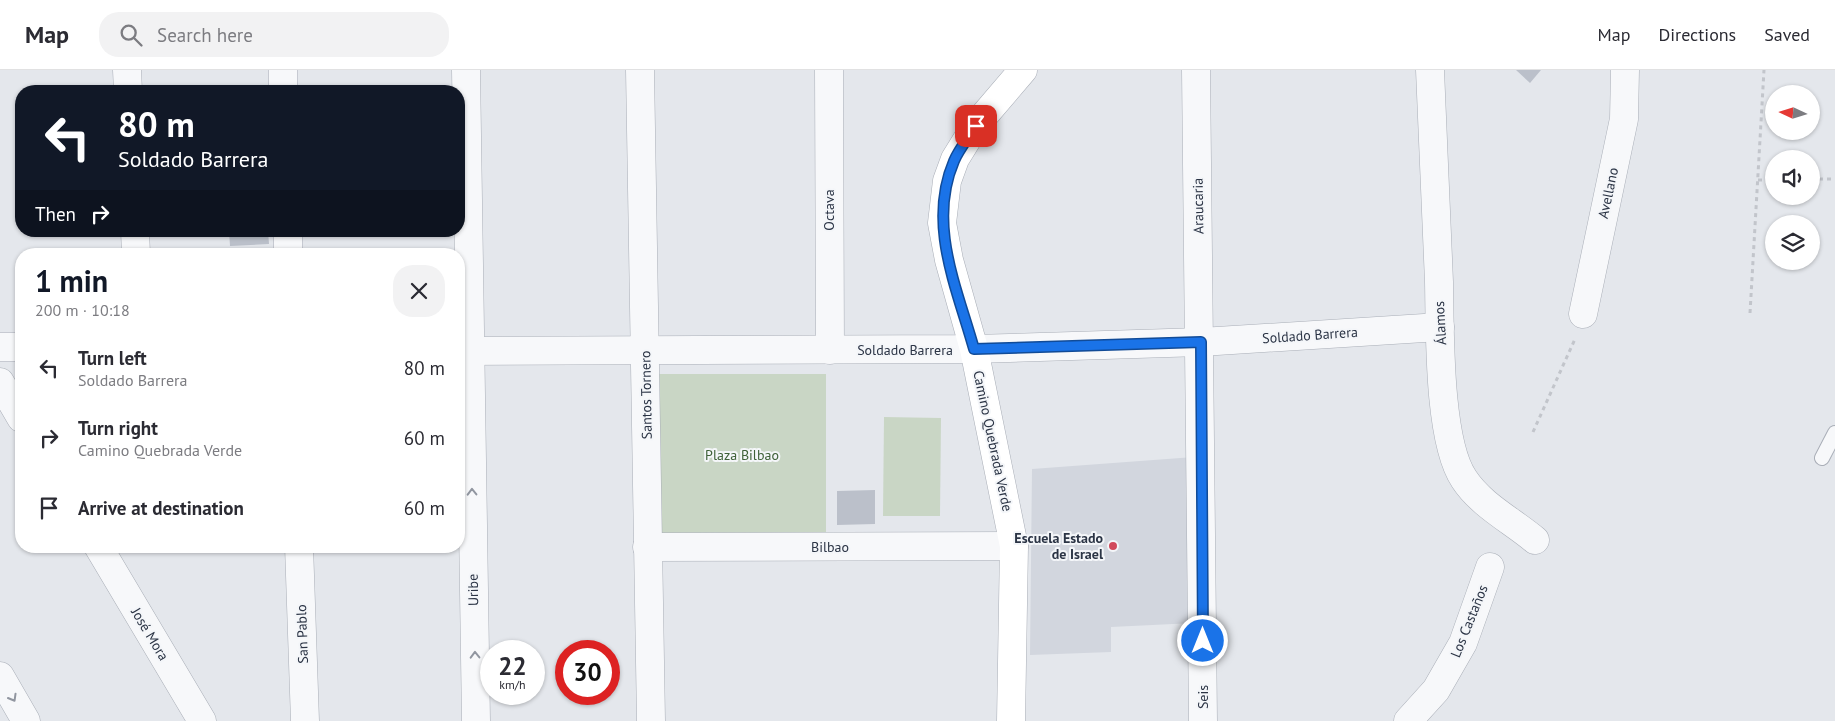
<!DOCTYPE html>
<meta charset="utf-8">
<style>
:root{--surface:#fff;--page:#f2f2f3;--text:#2b2b33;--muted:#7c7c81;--line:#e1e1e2;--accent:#111827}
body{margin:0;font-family:"PT Sans",sans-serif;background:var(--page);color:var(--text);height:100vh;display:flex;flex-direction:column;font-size:19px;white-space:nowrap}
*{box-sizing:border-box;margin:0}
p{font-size:16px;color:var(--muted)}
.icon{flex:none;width:28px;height:28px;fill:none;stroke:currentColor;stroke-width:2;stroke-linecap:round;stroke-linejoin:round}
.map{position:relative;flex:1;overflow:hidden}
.side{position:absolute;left:15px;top:178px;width:450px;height:305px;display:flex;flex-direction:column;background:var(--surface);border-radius:20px;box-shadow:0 1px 4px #0004}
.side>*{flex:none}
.guide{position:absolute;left:15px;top:15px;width:450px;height:152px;border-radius:20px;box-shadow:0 1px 4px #0004;background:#111827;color:#fff;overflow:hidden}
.needle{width:32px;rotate:274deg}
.fabs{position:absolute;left:1765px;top:15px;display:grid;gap:10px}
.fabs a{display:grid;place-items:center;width:55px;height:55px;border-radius:50%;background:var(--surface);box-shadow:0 1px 4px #0004;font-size:25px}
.speed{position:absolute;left:480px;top:570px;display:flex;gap:10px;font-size:25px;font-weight:700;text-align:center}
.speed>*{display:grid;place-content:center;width:65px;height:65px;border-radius:50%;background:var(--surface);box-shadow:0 1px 4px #0004;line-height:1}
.speed small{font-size:12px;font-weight:400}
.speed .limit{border:8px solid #d22;background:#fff;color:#111}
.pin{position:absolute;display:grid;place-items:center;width:42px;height:42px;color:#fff;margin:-21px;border-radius:10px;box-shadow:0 2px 8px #0006}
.me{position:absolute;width:55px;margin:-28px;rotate:0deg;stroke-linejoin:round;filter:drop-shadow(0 0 4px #0008)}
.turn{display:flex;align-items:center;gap:18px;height:105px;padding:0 20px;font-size:22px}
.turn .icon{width:65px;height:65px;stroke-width:2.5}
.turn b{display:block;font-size:35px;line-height:42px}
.then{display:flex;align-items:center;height:48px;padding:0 20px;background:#0003;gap:10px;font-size:19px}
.round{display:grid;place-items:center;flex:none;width:52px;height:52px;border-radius:20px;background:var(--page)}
.overview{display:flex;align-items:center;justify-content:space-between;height:85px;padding:0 20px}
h1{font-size:30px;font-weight:600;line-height:38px;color:var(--accent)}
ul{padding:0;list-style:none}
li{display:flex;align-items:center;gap:15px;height:70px;padding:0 20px}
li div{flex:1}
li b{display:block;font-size:19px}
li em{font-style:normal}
header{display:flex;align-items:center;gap:30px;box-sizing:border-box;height:70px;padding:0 25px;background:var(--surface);border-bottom:1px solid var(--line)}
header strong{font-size:24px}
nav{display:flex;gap:28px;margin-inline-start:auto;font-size:18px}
.search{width:350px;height:45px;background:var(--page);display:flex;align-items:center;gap:12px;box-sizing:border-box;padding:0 18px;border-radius:20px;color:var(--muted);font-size:19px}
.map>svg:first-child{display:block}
.built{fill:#d2d6de}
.green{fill:#c9d6c5}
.building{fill:#bbc0ca}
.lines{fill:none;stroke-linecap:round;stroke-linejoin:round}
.lane-casing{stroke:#a9aeb7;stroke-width:16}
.street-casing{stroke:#a9aeb7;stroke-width:29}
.secondary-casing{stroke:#a9aeb7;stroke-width:29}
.path{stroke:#c2c5cb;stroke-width:3;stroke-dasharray:4 4;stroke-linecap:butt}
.lane{stroke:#f7f8fa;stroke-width:14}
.street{stroke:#f7f8fa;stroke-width:28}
.secondary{stroke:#fff;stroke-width:28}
.oneway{stroke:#9196a0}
.route-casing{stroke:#114b97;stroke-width:12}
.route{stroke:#1a73e8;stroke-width:9}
.poi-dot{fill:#d1495b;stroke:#f4f6f9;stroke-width:2}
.labels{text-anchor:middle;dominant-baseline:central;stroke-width:4;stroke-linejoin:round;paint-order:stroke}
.street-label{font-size:14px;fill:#2b3445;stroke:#f4f6f9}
.park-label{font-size:14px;fill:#3f6138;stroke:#f4f6f9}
.poi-label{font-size:14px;font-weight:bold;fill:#2b3445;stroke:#f4f6f9;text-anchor:end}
</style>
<header>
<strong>Map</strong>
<div class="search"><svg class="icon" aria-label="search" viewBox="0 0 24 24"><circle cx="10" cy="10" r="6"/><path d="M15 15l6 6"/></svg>Search here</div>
<nav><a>Map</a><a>Directions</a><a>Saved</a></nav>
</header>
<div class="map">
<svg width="1835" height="651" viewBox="0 0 1835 651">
<rect width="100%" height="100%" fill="#e4e7ec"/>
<!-- built -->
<polygon class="built" points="1194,387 1194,553 1111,557 1111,582 1030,585 1032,399"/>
<!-- green -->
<g class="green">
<rect x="657" y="304" width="169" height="163"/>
<polygon points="884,347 941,348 940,446 883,446"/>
</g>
<!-- building -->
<g class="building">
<polygon points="1516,0 1541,0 1530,13"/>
<polygon points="229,161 268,161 269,174 230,176"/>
<polygon points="875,420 875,454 837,455 837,421"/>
</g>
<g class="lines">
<defs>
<polyline id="lane" points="1822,388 1835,363"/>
<g id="street">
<polyline points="127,0 128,21"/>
<polyline points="283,0 283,21"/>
<polyline points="466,0 476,651"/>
<polyline points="640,0 651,651"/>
<polyline points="829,0 830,280"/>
<polyline points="1196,0 1203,651"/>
<path d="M1430 0C1433 71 1436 141 1439 212 1440 260 1438 371 1464 409 1481 435 1511 450 1535 470"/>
<polyline points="135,161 136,184"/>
<polyline points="288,161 288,184"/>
<polyline points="1583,244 1624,49 1625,0"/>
<polyline points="0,277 21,277"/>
<polyline points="459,281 974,279 1201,272 1440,257"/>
<polyline points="0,312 21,348"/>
<polyline points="98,476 202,651"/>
<polyline points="299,476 305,651"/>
<polyline points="647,477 1014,476"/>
<polyline points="0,606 26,651"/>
<polyline points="1408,651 1436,620 1463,573 1490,497"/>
</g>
<polyline id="secondary" points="1011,651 1014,476 974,279 949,190 942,153 947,111 955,89 976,55 1023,0"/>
</defs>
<!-- lane casing -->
<use href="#lane" class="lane-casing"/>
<!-- street casing -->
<use href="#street" class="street-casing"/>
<!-- secondary casing -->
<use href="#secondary" class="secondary-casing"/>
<!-- path -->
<g class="path">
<polyline points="1811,109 1835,109"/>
<polyline points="1758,110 1774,110"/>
<polyline points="1750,243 1764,0"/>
<polyline points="1533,362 1575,269"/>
</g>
<!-- lane -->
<use href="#lane" class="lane"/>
<!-- street -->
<use href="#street" class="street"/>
<!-- secondary -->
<use href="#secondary" class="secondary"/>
</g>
<!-- one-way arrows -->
<defs><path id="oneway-chevron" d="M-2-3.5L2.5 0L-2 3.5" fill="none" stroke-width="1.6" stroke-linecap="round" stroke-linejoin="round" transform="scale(1.25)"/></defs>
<g class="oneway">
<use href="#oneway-chevron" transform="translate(472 422) rotate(-91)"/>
<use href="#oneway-chevron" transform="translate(475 585) rotate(-91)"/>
<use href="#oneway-chevron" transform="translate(13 628) rotate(60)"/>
</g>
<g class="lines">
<defs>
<path id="route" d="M976 56C969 67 959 79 954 91 927 154 957 218 974 279L1201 272 1203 571"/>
</defs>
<!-- route casing -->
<use href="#route" class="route-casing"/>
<!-- route -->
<use href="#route" class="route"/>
</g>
<!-- markers -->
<circle class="poi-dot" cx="1113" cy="476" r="5"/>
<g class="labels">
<!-- street labels -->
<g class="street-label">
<text transform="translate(1608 123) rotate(-78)">Avellano</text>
<text transform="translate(1198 136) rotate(-91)">Araucaria</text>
<text transform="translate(829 140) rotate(-90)">Octava</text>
<text transform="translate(1440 253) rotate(-93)">Álamos</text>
<text transform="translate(1310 265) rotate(-4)">Soldado Barrera</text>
<text x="905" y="280">Soldado Barrera</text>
<text transform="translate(646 325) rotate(-91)">Santos Tornero</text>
<text transform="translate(993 371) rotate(78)">Camino Quebrada Verde</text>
<text x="830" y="477">Bilbao</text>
<text transform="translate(473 520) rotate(-91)">Uribe</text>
<text transform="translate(1469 551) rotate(-68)">Los Castaños</text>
<text transform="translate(150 564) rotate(59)">José Mora</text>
<text transform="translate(302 564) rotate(-92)">San Pablo</text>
<text transform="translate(1203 627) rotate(-90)">Seis</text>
</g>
<!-- park labels -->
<g class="park-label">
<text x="742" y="385">Plaza Bilbao</text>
</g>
<!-- poi labels -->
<g class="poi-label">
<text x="1103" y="468">Escuela Estado<tspan x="1103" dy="16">de Israel</tspan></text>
</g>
</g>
</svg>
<div class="fabs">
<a><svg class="needle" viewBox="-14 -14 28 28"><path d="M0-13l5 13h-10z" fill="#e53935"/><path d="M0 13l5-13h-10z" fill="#7c7c81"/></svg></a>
<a><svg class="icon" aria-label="sound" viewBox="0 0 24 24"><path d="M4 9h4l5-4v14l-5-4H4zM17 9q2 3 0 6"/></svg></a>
<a><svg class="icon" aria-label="layers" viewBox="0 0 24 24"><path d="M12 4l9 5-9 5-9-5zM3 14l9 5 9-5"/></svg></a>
</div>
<div class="speed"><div>22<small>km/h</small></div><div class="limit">30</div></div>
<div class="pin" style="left:976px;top:56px;background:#d93025"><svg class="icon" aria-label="arrive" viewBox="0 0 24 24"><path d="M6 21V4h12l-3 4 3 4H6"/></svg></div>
<svg class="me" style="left:1203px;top:571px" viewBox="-20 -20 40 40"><circle r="17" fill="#1a73e8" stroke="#fff" stroke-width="3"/><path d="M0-11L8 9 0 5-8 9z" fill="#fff"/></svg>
<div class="guide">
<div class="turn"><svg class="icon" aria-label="left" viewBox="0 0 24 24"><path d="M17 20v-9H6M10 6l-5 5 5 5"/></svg><div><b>80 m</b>Soldado Barrera</div></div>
<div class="then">Then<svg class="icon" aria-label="right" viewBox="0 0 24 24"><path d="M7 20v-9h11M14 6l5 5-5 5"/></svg></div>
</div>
<section class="side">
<div class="overview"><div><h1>1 min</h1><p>200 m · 10:18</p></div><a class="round"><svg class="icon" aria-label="close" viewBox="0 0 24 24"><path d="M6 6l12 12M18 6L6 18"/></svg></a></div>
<ul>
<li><svg class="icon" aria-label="left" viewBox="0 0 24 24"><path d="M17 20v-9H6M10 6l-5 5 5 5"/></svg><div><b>Turn left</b><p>Soldado Barrera</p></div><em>80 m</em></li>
<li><svg class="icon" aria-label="right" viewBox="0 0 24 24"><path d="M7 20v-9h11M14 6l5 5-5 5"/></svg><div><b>Turn right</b><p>Camino Quebrada Verde</p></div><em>60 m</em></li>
<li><svg class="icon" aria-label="arrive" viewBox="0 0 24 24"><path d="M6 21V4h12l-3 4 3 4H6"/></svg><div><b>Arrive at destination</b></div><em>60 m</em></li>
</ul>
</section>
</div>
